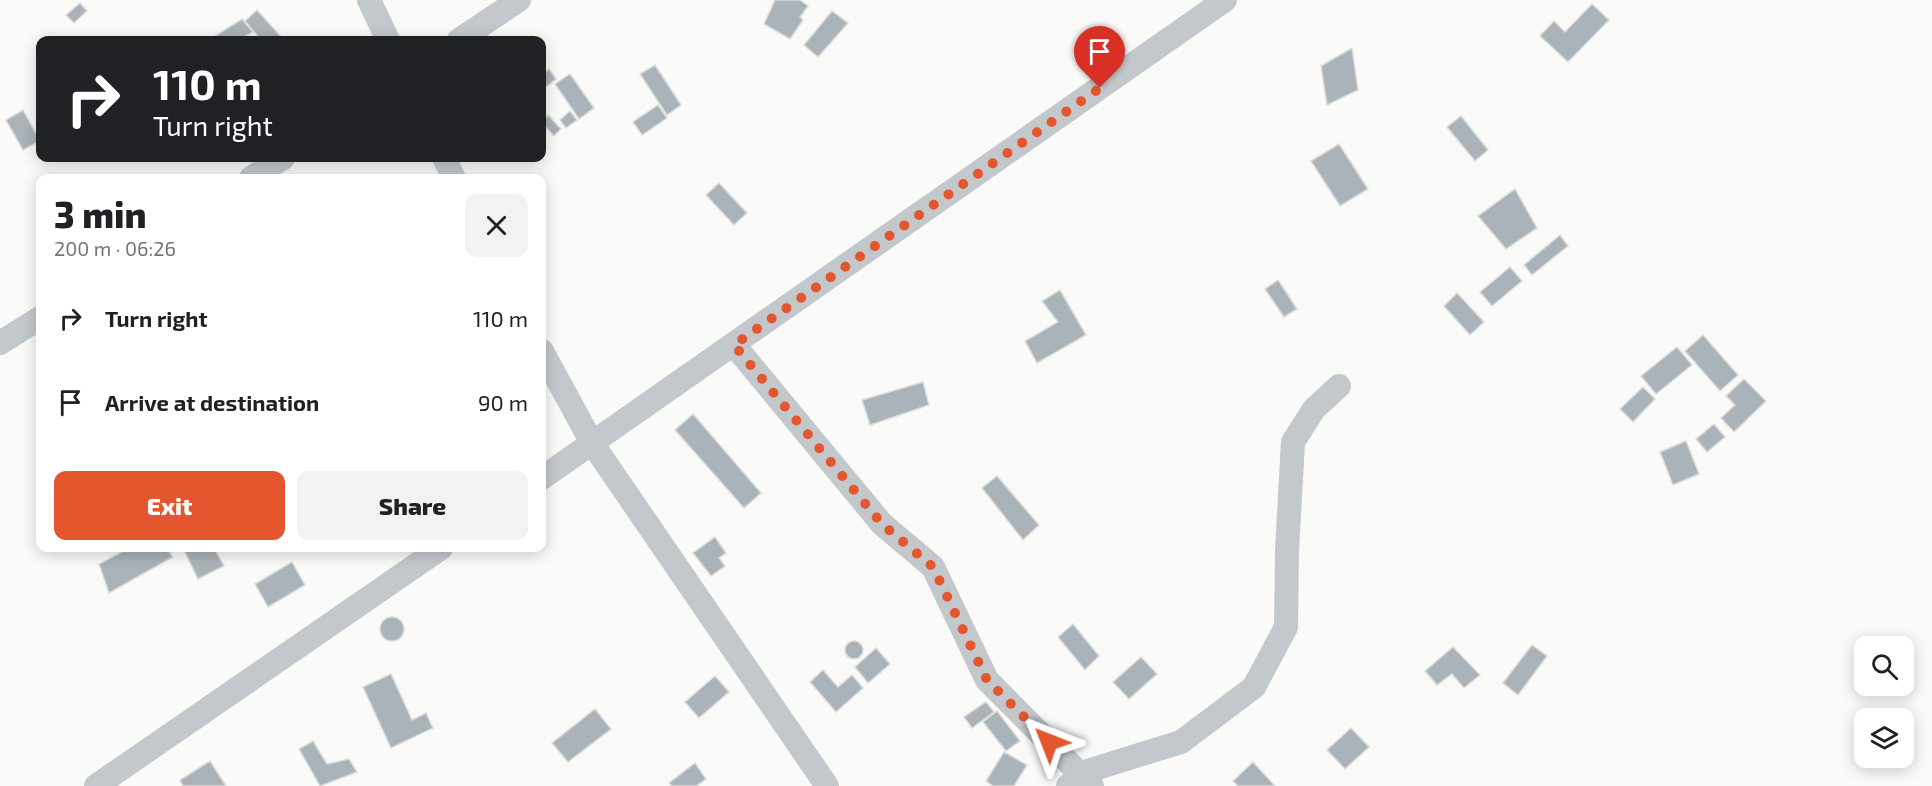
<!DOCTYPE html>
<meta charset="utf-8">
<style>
:root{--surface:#fff;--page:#f2f2f2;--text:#202124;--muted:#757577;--accent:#e4572e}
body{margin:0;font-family:"Exo 2",sans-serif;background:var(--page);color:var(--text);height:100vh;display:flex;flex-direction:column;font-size:22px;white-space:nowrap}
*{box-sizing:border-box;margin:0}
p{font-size:20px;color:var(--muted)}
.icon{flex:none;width:33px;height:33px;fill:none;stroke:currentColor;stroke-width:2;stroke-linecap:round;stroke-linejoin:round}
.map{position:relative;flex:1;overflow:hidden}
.panel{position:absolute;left:36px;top:174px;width:510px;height:378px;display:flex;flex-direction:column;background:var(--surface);border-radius:12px;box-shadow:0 3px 15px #0003}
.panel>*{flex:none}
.top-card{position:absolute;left:36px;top:36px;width:510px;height:126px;border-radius:12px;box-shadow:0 3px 15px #0003;background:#202124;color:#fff;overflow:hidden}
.fabs{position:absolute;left:1854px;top:636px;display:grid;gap:12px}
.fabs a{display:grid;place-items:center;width:60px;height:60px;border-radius:12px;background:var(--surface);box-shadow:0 3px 15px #0003;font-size:30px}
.pin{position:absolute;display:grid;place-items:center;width:51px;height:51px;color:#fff;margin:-62px -26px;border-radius:50% 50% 50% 0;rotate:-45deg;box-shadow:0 0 6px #0007}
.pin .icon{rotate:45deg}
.me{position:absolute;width:66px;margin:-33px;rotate:315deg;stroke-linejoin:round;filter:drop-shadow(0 0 4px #0008)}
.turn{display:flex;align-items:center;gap:21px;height:126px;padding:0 18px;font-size:27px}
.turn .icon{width:78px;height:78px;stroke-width:2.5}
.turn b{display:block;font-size:42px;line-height:51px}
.round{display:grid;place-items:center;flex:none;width:63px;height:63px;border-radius:12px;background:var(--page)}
.head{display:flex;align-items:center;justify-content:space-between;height:102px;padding:0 18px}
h1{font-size:36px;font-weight:800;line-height:45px}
.cta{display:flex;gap:12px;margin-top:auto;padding:12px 18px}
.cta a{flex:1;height:69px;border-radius:12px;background:var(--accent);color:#fff;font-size:24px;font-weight:800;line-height:69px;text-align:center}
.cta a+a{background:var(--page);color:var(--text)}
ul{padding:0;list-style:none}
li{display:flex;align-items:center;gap:18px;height:84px;padding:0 18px}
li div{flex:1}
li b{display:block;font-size:22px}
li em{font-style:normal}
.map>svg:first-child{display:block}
.building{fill:#aab3b9;stroke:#dcdcda;stroke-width:1.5}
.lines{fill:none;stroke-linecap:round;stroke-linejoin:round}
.street{stroke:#c3c8cc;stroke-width:24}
.route{stroke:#e4572e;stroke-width:10;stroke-dasharray:0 18}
</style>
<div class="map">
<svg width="1932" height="786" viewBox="0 0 1932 786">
<rect width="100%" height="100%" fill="#fafaf8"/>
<!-- building -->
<g class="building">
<polygon points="775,0 800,0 808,6 800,17 803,20 790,39 764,24"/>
<polygon points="80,3 87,11 74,23 66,15"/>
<polygon points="1592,4 1609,20 1568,62 1540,36 1554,21 1565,32"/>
<polygon points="257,10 284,40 261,40 245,21"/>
<polygon points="832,11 848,23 818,57 804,45"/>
<polygon points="242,19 253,32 239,40 209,40"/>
<polygon points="1352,48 1358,90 1327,105 1321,66"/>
<polygon points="655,65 681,105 667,115 640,74"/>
<polygon points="549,69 556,79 542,90 542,75"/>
<polygon points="570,74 594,108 579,119 555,84"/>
<polygon points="658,105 667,118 642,135 633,122"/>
<polygon points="23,110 40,141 23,150 6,120"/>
<polygon points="570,111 577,120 566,128 560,120"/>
<polygon points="548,115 561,129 554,136 542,123"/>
<polygon points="1461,116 1488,150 1475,161 1447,127"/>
<polygon points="1339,144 1368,189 1340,206 1311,161"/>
<polygon points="719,183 747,213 734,225 706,195"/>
<polygon points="1515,189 1537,228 1506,249 1478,216"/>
<polygon points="1560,235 1568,246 1532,275 1524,265"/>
<polygon points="1510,267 1522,281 1492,306 1480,292"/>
<polygon points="1278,280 1297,309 1284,317 1265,289"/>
<polygon points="1060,290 1086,335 1037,363 1025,341 1058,322 1042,301"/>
<polygon points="1457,293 1484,322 1470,335 1444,306"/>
<polygon points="1703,335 1738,375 1720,391 1685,351"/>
<polygon points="1677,347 1692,365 1656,394 1641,376"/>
<polygon points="1744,379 1766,401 1734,432 1721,418 1735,405 1726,396"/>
<polygon points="923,382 929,405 870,425 862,400"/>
<polygon points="1643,387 1655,399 1633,422 1620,409"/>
<polygon points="693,414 761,493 744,508 675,430"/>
<polygon points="1714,424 1725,437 1707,452 1696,439"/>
<polygon points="1686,441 1699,474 1673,485 1660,452"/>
<polygon points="997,476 1039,525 1023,540 982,488"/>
<polygon points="715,537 726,553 719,558 725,566 711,576 693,553"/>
<polygon points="129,548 166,548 173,557 109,593 99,564"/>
<polygon points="183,548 214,548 224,566 198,579"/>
<polygon points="292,562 305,585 268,607 255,584"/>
<circle cx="392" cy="629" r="12"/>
<polygon points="1073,624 1099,656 1085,670 1058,637"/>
<circle cx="854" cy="650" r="9"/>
<polygon points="1532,645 1547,656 1518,695 1503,683"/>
<polygon points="1453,647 1480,675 1464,688 1452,674 1437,685 1425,671"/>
<polygon points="876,648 890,664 868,683 855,667"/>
<polygon points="1141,657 1157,674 1129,699 1113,682"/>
<polygon points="823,670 838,687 852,675 863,688 836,712 810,682"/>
<polygon points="391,674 412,720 426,713 433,728 391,748 363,687"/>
<polygon points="715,676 729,692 699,718 685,702"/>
<polygon points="986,702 994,712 972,728 964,717"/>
<polygon points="595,709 611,729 568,762 552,743"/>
<polygon points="997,711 1020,741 1006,751 983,722"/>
<polygon points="1351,728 1369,747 1345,769 1327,750"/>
<polygon points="313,741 327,764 349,759 357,772 320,786 299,749"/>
<polygon points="1004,752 1027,765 1014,786 993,786 986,781"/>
<polygon points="210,761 226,786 183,786 180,780"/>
<polygon points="1253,762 1275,786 1238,786 1233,781"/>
<polygon points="695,763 706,779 696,786 672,786 669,783"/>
</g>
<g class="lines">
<!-- street -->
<g class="street">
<polyline points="369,0 388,40"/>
<polyline points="459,40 519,0"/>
<polyline points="444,158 454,178"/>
<polyline points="251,178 283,158"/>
<polyline points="0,343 40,318"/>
<polyline points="734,345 882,524 933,567 987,680 1092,786"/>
<polyline points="542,351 592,443 827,786"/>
<polyline points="542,478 1225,0"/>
<polyline points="96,786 441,548"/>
<polyline points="1068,786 1081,773 1181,742 1254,687 1286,627 1287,550 1293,442 1314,409 1339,386"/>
</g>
</g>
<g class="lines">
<!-- route -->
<polyline class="route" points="1049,742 987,680 933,567 882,524 734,345 1100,88"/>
</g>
</svg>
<div class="fabs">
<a><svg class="icon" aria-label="search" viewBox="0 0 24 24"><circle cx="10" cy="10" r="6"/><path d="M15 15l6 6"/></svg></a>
<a><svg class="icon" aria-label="layers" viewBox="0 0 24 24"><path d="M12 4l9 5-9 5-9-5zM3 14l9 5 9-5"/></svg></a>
</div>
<div class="pin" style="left:1100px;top:88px;background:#d93025"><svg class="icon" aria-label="arrive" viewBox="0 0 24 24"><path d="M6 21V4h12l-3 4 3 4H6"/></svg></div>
<svg class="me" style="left:1049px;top:742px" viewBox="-20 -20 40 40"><path d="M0-17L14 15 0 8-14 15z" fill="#e4572e" stroke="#fff" stroke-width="4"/></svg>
<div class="top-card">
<div class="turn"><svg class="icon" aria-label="right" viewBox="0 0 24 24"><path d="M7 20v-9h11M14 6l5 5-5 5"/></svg><div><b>110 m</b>Turn right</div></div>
</div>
<section class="panel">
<div class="head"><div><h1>3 min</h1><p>200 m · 06:26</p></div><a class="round"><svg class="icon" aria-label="close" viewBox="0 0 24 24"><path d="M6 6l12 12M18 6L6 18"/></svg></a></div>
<ul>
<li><svg class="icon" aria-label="right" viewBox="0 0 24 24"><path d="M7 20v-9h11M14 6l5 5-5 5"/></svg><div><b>Turn right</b></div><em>110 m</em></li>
<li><svg class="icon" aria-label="arrive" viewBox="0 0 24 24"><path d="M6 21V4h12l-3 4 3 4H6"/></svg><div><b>Arrive at destination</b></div><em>90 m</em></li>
</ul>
<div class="cta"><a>Exit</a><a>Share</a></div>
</section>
</div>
